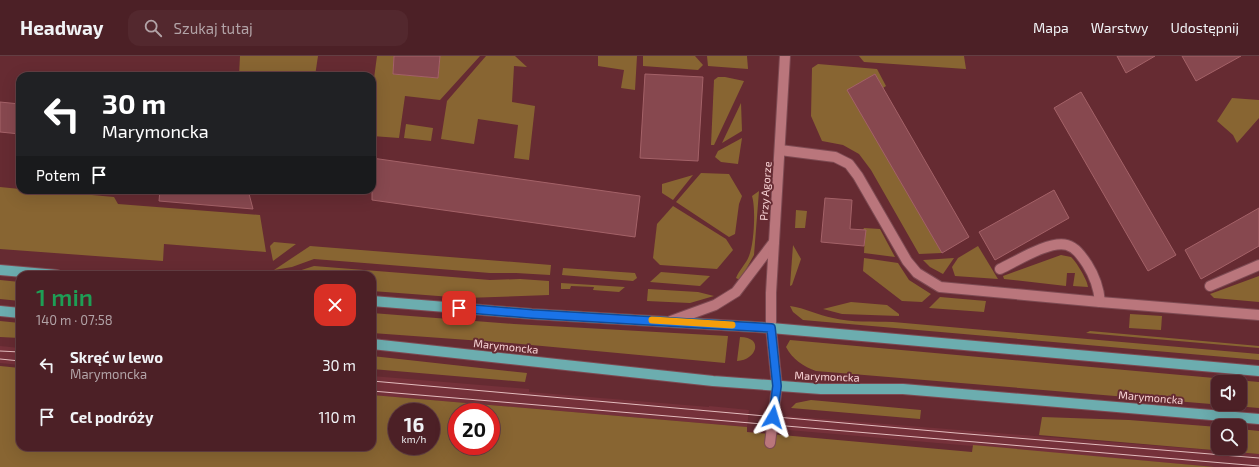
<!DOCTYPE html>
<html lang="pl">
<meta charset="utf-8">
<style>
:root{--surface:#4c2026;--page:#53282e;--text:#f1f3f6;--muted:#b2a3a7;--line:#633e43}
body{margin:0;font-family:"Exo 2",sans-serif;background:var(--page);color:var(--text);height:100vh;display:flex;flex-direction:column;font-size:15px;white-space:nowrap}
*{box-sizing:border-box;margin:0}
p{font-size:13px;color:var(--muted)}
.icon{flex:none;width:22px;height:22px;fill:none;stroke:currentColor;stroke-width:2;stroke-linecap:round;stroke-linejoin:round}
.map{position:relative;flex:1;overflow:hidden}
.sheet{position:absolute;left:16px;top:215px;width:360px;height:180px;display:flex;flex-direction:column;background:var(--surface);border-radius:12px;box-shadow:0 4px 16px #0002,0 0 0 1px var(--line)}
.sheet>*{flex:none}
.banner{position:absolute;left:16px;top:16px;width:360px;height:122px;border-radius:12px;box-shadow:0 4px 16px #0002,0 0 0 1px var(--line);background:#202124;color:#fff;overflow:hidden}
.controls{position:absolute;left:1211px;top:319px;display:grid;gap:8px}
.controls a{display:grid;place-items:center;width:36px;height:36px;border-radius:8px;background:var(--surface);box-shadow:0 4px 16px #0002,0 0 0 1px var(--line);font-size:20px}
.speed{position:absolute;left:388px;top:347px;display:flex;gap:8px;font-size:20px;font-weight:700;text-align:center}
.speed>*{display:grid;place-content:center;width:52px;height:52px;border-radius:50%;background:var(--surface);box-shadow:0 4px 16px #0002,0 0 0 1px var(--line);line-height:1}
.speed small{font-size:10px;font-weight:400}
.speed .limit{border:6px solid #d22;background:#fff;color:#111}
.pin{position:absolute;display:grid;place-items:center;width:34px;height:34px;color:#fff;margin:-17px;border-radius:8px;box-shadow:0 2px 6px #0006}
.me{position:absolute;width:44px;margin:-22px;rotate:7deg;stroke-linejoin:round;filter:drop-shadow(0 0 3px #0008)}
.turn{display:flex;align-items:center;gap:14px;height:84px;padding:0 20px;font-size:18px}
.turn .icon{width:52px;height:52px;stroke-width:2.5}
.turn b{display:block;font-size:28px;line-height:34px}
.then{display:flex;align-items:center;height:38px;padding:0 20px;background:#0003;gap:8px;font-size:15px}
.round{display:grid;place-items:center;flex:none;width:42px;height:42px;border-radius:12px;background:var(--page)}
.head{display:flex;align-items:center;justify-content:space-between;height:68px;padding:0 20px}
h1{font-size:24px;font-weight:600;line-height:30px;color:#1e9e55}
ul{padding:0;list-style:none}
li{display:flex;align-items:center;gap:12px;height:52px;padding:0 20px}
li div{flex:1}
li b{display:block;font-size:15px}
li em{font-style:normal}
header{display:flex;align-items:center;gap:24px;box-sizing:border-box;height:56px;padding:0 20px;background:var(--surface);border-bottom:1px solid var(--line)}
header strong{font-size:19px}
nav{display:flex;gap:22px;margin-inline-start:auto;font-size:14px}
.search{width:280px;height:36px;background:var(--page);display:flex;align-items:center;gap:10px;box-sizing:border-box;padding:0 14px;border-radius:12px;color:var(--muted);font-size:15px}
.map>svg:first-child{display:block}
.built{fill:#75313a}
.green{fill:#886532;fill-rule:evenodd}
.building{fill:#87484f;stroke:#a46268}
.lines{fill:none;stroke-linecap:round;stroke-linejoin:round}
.minor-casing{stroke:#7d4a52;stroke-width:12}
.major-casing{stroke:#7d4a52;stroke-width:12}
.minor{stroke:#ba767c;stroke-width:10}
.major{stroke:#6cadaf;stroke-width:10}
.tram{stroke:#e4bcbe;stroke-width:1}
.route-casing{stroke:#114b97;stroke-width:10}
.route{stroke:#1a73e8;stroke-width:7}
.slow{stroke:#f59e0b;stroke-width:7}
.labels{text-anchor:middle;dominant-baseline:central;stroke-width:4;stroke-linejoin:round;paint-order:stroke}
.street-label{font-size:11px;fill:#f9d4d6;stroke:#662b32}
</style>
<header>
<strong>Headway</strong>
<div class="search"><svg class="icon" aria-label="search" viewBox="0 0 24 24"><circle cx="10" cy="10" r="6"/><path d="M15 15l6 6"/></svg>Szukaj tutaj</div>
<nav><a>Mapa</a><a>Warstwy</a><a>Udostępnij</a></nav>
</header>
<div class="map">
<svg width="1259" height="411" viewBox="0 0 1259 411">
<rect width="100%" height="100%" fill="#662b32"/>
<!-- built -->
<g class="built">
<polygon points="0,290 20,292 20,309 0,307"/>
<polygon points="372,320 529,333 529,336 709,351 709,350 749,354 747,371 372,339"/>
<polygon points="786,360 1259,398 1259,411 1215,411 777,373"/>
</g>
<!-- green -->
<g class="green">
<polygon points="240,0 318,0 315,20 239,20"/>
<polygon points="377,0 394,0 393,18 438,22 440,0 480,0 440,44 405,40 399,82 372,80 372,37"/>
<polygon points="486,0 515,0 527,11 514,10 512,46 535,50 529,104 514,102 518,69 478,63 474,88 441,83 447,45"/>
<polygon points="598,0 637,0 635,34 621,32 624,14 598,10"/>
<polygon points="643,0 695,0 703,9 698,14 643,10"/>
<polygon points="707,0 747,0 748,13 708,10"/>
<polygon points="859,0 964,0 966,13 864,6"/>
<polygon points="818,8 877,13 886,30 883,32 875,18 848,34 942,197 919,198 871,114 859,98 843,89 822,85 811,60 812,12"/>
<polygon points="718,21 725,21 744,25 714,89 711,89 714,24"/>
<polygon points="1232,42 1259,44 1259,62 1237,87 1233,79 1217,65"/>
<polygon points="741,47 742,75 722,87"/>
<polygon points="406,68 433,72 431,85 404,82"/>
<polygon points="742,82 738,108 721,106 715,101 718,95"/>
<polygon points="701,117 729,118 742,140 739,148 735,178 729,181 676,146"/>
<polygon points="693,119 673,144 662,137 662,128"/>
<polygon points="0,131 20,133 20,134 37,134 114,141 118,148 260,159 266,196 164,188 163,205 0,193"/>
<path d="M759 135 754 199 740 224 736 222C739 214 746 208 749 200 754 188 756 153 752 140Z"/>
<polygon points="673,150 726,183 733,194 717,213 660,209 653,202 657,168"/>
<polygon points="796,154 807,155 805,172 795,172"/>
<polygon points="864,172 880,173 895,201 864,197 865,175 863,174"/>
<polygon points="274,186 296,188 273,205 270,190"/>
<polygon points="793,189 801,203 792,229 790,230"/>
<polygon points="310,190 551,209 550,219 516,217 490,217 314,203 292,211 274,214"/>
<polygon points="978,190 998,223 955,220 952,211 958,202"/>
<path d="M1061 199C1064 200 1068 200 1071 201 1076 205 1088 225 1088 231L1073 230 1075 217H1067L1066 230 1004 223 1003 220Z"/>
<polygon points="864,202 898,207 909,224 931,238 922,246 902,245 863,215"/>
<polygon points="954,202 943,218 930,211 923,204"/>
<polygon points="314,210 490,224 520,223 549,225 549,239 465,242 372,235 372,219 286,219"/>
<polygon points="563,212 635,217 637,222 633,225 562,219"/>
<polygon points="661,216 710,220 700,230 650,226"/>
<polygon points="1259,220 1259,246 1214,242 1210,238"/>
<polygon points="0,224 20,226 20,245 0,243"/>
<polygon points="561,227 625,231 619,236 593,234 594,231 571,230 570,233 561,233"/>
<polygon points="648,233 698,236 714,240 690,247 647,245"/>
<polygon points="940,241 986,245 984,256 929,252"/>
<polygon points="851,246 887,249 899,258 899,260 842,258 823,253"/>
<path d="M790 250C805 252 818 259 833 262 852 267 873 265 893 266L1259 298V304L803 264 793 256Z"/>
<polygon points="372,257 514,268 728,280 725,307 510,287 372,277"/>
<polygon points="1130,258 1162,260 1161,274 1129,272"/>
<polygon points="0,265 20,267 20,282 0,281"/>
<polygon points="1090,275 1259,290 1259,292 1086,277"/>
<path d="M740 281C764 281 757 304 737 305Z"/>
<path d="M790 284 1259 326V352L816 315C804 311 792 303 786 291ZM1218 326H1240V348H1218Z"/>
<polygon points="372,300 527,317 525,326 372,313"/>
<path d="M0 310 20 312V391H372V339L747 371V376L972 396 973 389 1215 411H0ZM397 356H431V390H397ZM457 356H491V390H457Z"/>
<polygon points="811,344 921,354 920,363 791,352 796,347"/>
<polygon points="1042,361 1129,364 1218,371 1218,392 1240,392 1240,373 1259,375 1259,398 1039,379"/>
</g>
<!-- building -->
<g class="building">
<polygon points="394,0 440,0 438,22 393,18"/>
<polygon points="1117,0 1155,0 1126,17"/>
<polygon points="1182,0 1241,0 1196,25"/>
<polygon points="645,18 703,21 698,105 640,102"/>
<polygon points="875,18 969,181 942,197 847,34"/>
<polygon points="1081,36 1176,199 1148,215 1054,52"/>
<polygon points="0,46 20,48 20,78 0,76"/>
<polygon points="372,102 640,140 635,181 372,144"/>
<polygon points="160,134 248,134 253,153 159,145"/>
<polygon points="1054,134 1069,162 995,204 979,176"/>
<polygon points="825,142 852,144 850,173 866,174 864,190 821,186"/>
<polygon points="1259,152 1259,190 1201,223 1185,194"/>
</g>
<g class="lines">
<defs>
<g id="minor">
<polyline points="780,94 835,101 849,108 858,120 907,205 917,217 940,231 1100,246 1259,259"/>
<path d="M1000 213C1017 205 1050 184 1067 189 1077 192 1082 201 1087 208 1094 219 1099 234 1100 246"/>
<polyline points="1210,230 1259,209"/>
<polyline points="671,265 715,249 736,236 774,186"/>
<polyline points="770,387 777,330 771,272 771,237 785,0"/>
</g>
<g id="major">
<polyline points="0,214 57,219"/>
<polyline points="372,245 532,258 771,272 1259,315"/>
<polyline points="0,255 20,257"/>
<polyline points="372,288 713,325 821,333 903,333 1259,363"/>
</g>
</defs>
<!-- minor casing -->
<use href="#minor" class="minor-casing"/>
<!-- major casing -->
<use href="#major" class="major-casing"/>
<!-- minor -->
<use href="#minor" class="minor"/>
<!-- major -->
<use href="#major" class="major"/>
<!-- tram -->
<g class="tram">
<polyline points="0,295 20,296"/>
<polyline points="0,303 20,305"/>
<polyline points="372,325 956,377 1259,402"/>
<polyline points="372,335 1259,410"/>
</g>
</g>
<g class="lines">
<defs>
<polyline id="route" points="459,252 532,258 771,272 777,330 773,361"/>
</defs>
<!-- route casing -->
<use href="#route" class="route-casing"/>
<!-- route -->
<use href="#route" class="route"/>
<!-- slow -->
<polyline class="slow" points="652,264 732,269"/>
</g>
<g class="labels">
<!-- street labels -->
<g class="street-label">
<text transform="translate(765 135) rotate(-86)">Przy Agorze</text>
<text transform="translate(506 290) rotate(6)">Marymoncka</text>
<text transform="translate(827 320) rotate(2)">Marymoncka</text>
<text transform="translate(1151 341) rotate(5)">Marymoncka</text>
</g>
</g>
</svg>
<div class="controls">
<a><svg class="icon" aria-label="sound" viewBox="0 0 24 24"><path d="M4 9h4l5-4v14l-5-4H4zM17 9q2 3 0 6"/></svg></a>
<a><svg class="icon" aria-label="search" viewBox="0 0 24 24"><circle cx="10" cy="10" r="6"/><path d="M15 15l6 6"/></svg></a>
</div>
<div class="speed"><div>16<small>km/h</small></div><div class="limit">20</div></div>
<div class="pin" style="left:459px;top:252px;background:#d93025"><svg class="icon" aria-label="arrive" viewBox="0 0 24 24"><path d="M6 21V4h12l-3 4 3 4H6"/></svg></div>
<svg class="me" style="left:773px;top:361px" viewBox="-20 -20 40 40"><path d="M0-17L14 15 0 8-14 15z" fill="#1a73e8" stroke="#fff" stroke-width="4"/></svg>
<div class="banner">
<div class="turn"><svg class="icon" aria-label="left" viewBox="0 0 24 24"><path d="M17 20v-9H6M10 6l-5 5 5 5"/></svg><div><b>30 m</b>Marymoncka</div></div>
<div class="then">Potem<svg class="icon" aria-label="arrive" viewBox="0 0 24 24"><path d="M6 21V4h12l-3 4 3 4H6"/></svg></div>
</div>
<section class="sheet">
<div class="head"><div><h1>1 min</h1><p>140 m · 07:58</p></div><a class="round" style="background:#d93025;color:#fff"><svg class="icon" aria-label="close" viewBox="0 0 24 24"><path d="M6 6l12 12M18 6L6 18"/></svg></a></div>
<ul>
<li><svg class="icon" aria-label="left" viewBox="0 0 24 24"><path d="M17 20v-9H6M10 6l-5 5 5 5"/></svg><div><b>Skręć w lewo</b><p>Marymoncka</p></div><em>30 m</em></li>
<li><svg class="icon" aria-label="arrive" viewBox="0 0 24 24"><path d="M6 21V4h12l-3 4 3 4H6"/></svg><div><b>Cel podróży</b></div><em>110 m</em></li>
</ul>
</section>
</div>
